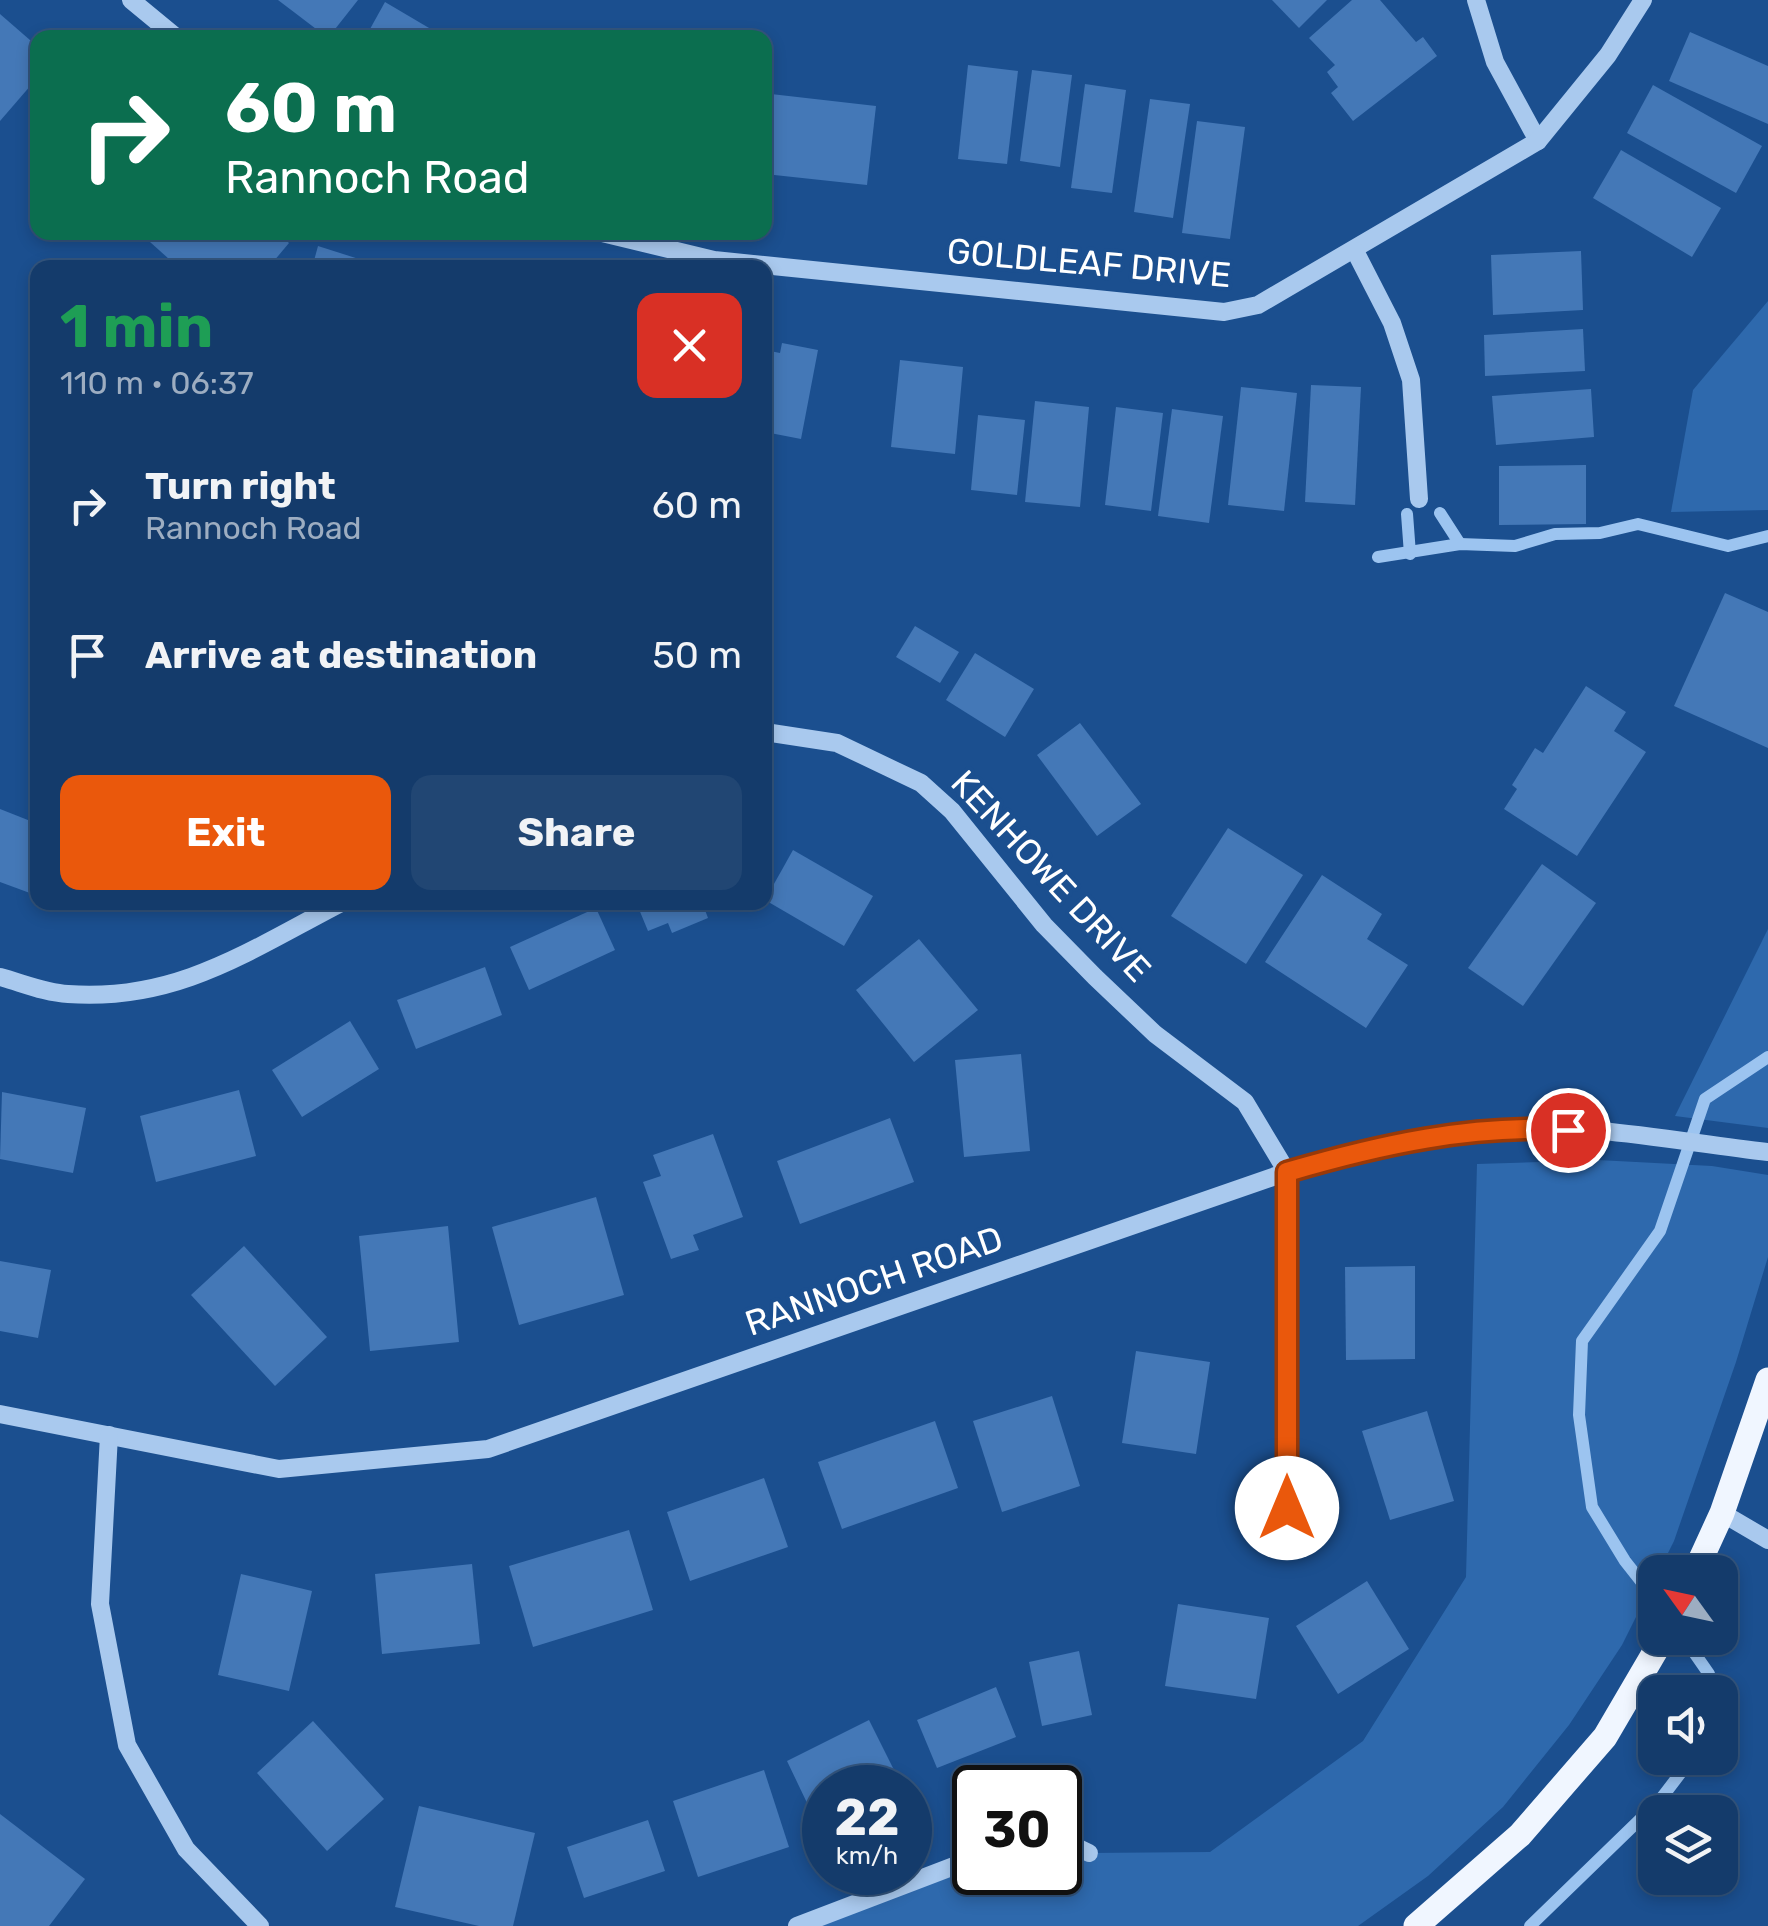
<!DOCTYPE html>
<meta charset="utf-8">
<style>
:root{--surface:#143b6b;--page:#214673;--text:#f1f3f6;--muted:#9dadc1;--line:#33557e;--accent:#ea580c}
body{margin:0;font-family:Rubik,sans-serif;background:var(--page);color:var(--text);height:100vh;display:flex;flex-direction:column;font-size:38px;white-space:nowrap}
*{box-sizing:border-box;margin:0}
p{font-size:32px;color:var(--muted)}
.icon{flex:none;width:55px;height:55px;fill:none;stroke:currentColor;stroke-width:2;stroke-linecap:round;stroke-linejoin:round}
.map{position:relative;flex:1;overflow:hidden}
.details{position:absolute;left:30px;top:260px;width:742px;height:650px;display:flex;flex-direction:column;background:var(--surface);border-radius:20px;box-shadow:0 5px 15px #0003,0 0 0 2px var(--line)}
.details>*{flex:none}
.banner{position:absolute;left:30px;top:30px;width:742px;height:210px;border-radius:20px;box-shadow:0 5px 15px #0003,0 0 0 2px var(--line);background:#0b6e4f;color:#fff;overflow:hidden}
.needle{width:65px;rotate:303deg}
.buttons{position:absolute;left:1638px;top:1555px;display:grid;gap:20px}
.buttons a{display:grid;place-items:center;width:100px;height:100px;border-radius:20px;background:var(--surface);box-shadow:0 5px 15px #0003,0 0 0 2px var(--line);font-size:50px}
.speed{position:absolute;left:802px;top:1765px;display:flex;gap:20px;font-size:50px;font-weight:700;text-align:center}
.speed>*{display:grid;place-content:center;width:130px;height:130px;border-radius:50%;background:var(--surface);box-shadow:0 5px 15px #0003,0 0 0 2px var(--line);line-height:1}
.speed small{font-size:25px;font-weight:400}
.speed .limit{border:5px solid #111;border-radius:15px;background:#fff;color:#111}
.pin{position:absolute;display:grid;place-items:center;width:85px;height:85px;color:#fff;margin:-42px;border:5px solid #fff;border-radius:50%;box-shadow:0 2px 10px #0007}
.me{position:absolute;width:110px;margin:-55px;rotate:0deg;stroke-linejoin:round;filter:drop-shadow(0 0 8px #0008)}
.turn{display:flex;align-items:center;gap:35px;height:210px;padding:0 30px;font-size:45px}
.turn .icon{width:130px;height:130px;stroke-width:2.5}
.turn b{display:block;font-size:70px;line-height:85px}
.round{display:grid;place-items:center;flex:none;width:105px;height:105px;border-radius:20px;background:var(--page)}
.summary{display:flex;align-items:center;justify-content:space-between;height:170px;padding:0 30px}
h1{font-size:60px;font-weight:700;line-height:75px;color:#1e9e55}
.cta{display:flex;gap:20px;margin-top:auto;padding:20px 30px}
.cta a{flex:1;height:115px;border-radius:20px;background:var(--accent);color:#fff;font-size:40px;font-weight:700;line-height:115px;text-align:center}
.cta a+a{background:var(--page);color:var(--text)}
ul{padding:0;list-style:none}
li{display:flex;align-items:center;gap:30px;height:150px;padding:0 30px}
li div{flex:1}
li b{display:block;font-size:38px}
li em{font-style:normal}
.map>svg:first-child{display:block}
.green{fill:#2e69ad}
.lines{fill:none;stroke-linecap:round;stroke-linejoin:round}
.stream{stroke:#9cc4f0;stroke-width:12}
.building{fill:#4478b7}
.minor{stroke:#a9c9ee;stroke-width:18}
.major{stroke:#f0f6ff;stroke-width:25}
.route-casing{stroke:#983908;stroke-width:25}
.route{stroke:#ea580c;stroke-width:18}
.labels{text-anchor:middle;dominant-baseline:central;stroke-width:8;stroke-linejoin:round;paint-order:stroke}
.street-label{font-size:35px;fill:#fff;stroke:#1b4f8f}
</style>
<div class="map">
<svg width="1768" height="1926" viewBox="0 0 1768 1926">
<rect width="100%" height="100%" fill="#1b4f8f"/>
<!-- green -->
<g class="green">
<polygon points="1768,301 1768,510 1671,512 1693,390"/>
<polygon points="1768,929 1768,1128 1675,1116"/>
<polygon points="1598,1160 1712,1166 1768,1175 1768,1257 1736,1362 1674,1541 1622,1645 1569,1725 1503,1807 1428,1876 1358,1926 797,1926 975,1858 975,1872 1060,1872 1060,1839 1089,1853 1210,1852 1363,1741 1466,1577 1477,1164"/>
</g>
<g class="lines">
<!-- stream -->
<g class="stream">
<polyline points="1440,513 1460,544"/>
<polyline points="1407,514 1410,554"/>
<polyline points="1378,557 1460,544 1515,546 1555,534 1600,533 1638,524 1728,546 1768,536"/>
<polyline points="1655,1599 1625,1561 1592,1507 1579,1415 1582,1341 1660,1231 1705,1099 1768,1057"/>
<polyline points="1684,1638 1709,1674 1708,1692"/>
<polyline points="1530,1926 1660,1800 1692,1758"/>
</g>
</g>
<!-- building -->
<g class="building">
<polygon points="278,0 358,0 328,38"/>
<polygon points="1272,0 1327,0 1299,28"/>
<polygon points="1352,0 1380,0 1416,42 1423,37 1437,56 1353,121 1331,93 1338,87 1327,72 1335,65 1309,38"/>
<polygon points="385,2 446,38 365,38"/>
<polygon points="0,14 38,47 38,77 0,121"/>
<polygon points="1690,32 1768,66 1768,124 1669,81"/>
<polygon points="968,65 1018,71 1007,164 958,159"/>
<polygon points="1032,70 1072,75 1060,167 1020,161"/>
<polygon points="1085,84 1126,90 1112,193 1071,188"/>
<polygon points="1653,85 1762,146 1736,193 1627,133"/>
<polygon points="771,94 876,106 867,185 765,174"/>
<polygon points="1150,99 1190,104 1173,218 1134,212"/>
<polygon points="1197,121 1245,127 1230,239 1182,233"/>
<polygon points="1621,150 1721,208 1692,257 1593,198"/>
<polygon points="158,232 277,232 289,243 268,268 179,268 150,242"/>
<polygon points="318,246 384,267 384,268 312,268"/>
<polygon points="1581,251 1583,310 1493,315 1491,255"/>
<polygon points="1583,329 1585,371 1485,376 1484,335"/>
<polygon points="782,343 818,350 801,439 765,432 765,350 780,353"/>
<polygon points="900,360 963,367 955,454 891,447"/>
<polygon points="1311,385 1361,387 1355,505 1305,502"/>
<polygon points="1241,387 1297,393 1284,511 1228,505"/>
<polygon points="1591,389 1594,437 1496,445 1492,396"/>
<polygon points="1035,401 1089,407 1080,507 1025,502"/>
<polygon points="1116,407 1163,413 1151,511 1105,505"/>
<polygon points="1172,409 1223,416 1209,523 1158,516"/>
<polygon points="978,415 1025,420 1017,495 971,490"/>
<polygon points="1586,465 1586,524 1499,525 1499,466"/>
<polygon points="1725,593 1768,612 1768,748 1674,706"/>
<polygon points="915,626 959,652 940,683 896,657"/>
<polygon points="975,653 1034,689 1005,737 946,700"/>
<polygon points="1586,686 1626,712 1614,731 1646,752 1577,856 1504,809 1517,789 1512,785 1535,748 1543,753"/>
<polygon points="1080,723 1141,804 1097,836 1037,755"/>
<polygon points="0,809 38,824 38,896 0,882"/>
<polygon points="1228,828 1303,875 1246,964 1171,916"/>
<polygon points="793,850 873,896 844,946 765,900"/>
<polygon points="1542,864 1596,903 1523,1006 1468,968"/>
<polygon points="1322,875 1382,914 1367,939 1408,965 1366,1028 1265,962"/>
<polygon points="636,902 702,902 708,918 672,933 668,923 648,931"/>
<polygon points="596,908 615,950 529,990 510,947"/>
<polygon points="919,939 978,1010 914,1062 856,990"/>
<polygon points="485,967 502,1015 416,1049 397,1000"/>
<polygon points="350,1021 379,1069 302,1117 272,1070"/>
<polygon points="1021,1054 1030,1151 964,1157 955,1060"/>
<polygon points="239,1090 256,1156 156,1182 140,1116"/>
<polygon points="2,1092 86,1108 73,1173 0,1159"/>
<polygon points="890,1118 914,1182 800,1224 777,1161"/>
<polygon points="713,1134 743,1217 693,1235 699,1250 671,1259 643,1182 661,1176 653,1155"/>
<polygon points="596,1197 624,1295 519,1325 492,1227"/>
<polygon points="448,1226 459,1342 370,1351 359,1236"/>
<polygon points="244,1246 327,1337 275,1386 191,1295"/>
<polygon points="0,1261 51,1270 38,1338 0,1331"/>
<polygon points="1415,1266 1415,1359 1346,1360 1345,1267"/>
<polygon points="1136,1351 1210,1362 1196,1454 1122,1443"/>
<polygon points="1052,1396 1080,1486 1002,1512 973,1421"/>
<polygon points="1427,1411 1454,1501 1390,1520 1362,1431"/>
<polygon points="935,1421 958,1488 842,1529 818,1462"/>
<polygon points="764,1478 788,1547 690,1581 667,1512"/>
<polygon points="629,1530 653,1610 533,1647 509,1566"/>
<polygon points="472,1564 480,1644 382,1654 375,1574"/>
<polygon points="241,1574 312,1591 289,1691 218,1675"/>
<polygon points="1367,1581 1409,1649 1338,1694 1296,1626"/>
<polygon points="1178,1604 1269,1618 1256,1699 1165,1686"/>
<polygon points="1079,1651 1092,1715 1042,1726 1029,1662"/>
<polygon points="996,1687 1016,1737 937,1768 917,1720"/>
<polygon points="869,1720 902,1786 825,1788 825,1825 819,1828 787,1761"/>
<polygon points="313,1721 384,1799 327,1851 257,1773"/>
<polygon points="764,1770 789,1847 698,1877 673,1801"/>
<polygon points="419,1806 535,1833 513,1926 479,1926 395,1907"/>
<polygon points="0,1814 85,1879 49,1926 0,1926"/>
<polygon points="648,1820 665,1871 584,1898 567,1847"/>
</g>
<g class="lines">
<!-- minor -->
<g class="minor">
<polyline points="131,0 177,38"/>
<polyline points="1476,0 1495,62 1538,141"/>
<polyline points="598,232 714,260 1224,312 1258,305 1538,141 1608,55 1643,0"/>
<polyline points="1355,251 1392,323 1411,380 1419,499"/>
<polyline points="765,732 837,743 921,783 952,811 1044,925 1095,977 1155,1034 1245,1102 1287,1172 1287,1509"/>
<path d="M0 977C22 983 46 993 68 994 177 1002 250 950 343 902"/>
<path d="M0 1414 279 1469 488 1449 1287 1172C1356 1152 1427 1133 1499 1128 1588 1123 1680 1142 1768 1152"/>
<polyline points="109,1435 100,1604 127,1745 186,1849 260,1926"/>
<polyline points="1722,1513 1768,1540"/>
<polyline points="1060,1839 1089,1853"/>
<polyline points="797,1926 975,1858"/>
</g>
<!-- major -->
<g class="major">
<polyline points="1695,1572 1722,1513 1768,1380"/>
<polyline points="1416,1926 1520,1835 1605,1737 1663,1638"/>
</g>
</g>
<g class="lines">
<defs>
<path id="route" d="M1287 1508V1172C1379 1145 1473 1124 1568 1130"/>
</defs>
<!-- route casing -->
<use href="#route" class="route-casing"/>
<!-- route -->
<use href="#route" class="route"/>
</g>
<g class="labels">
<!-- street labels -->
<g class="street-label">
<text transform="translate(1089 263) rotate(5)">GOLDLEAF DRIVE</text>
<text transform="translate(1051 876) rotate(47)">KENHOWE DRIVE</text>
<text transform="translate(874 1281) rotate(-19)">RANNOCH ROAD</text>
</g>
</g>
</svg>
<div class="buttons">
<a><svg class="needle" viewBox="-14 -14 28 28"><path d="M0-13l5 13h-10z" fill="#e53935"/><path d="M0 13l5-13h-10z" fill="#9dadc1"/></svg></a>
<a><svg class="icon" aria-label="sound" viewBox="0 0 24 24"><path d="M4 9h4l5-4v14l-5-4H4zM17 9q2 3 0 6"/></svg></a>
<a><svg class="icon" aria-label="layers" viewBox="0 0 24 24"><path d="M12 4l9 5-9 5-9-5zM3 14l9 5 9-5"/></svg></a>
</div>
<div class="speed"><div>22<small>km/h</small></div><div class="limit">30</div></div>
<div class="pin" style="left:1568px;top:1130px;background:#d93025"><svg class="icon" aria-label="arrive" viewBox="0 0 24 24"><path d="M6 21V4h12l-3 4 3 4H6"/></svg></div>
<svg class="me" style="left:1287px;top:1508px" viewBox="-20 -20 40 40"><circle r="19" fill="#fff"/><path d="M0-13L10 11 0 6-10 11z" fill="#ea580c"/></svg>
<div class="banner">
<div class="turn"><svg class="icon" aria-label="right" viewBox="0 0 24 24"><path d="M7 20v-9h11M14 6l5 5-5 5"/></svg><div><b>60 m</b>Rannoch Road</div></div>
</div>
<section class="details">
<div class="summary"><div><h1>1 min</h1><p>110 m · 06:37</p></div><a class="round" style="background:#d93025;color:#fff"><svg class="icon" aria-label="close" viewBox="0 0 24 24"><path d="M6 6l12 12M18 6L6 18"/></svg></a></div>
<ul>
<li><svg class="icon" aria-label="right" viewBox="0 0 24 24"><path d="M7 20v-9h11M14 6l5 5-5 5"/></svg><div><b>Turn right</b><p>Rannoch Road</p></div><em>60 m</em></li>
<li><svg class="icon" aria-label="arrive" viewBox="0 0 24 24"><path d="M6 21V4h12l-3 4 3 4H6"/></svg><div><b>Arrive at destination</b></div><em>50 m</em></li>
</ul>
<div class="cta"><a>Exit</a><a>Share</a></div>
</section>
</div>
